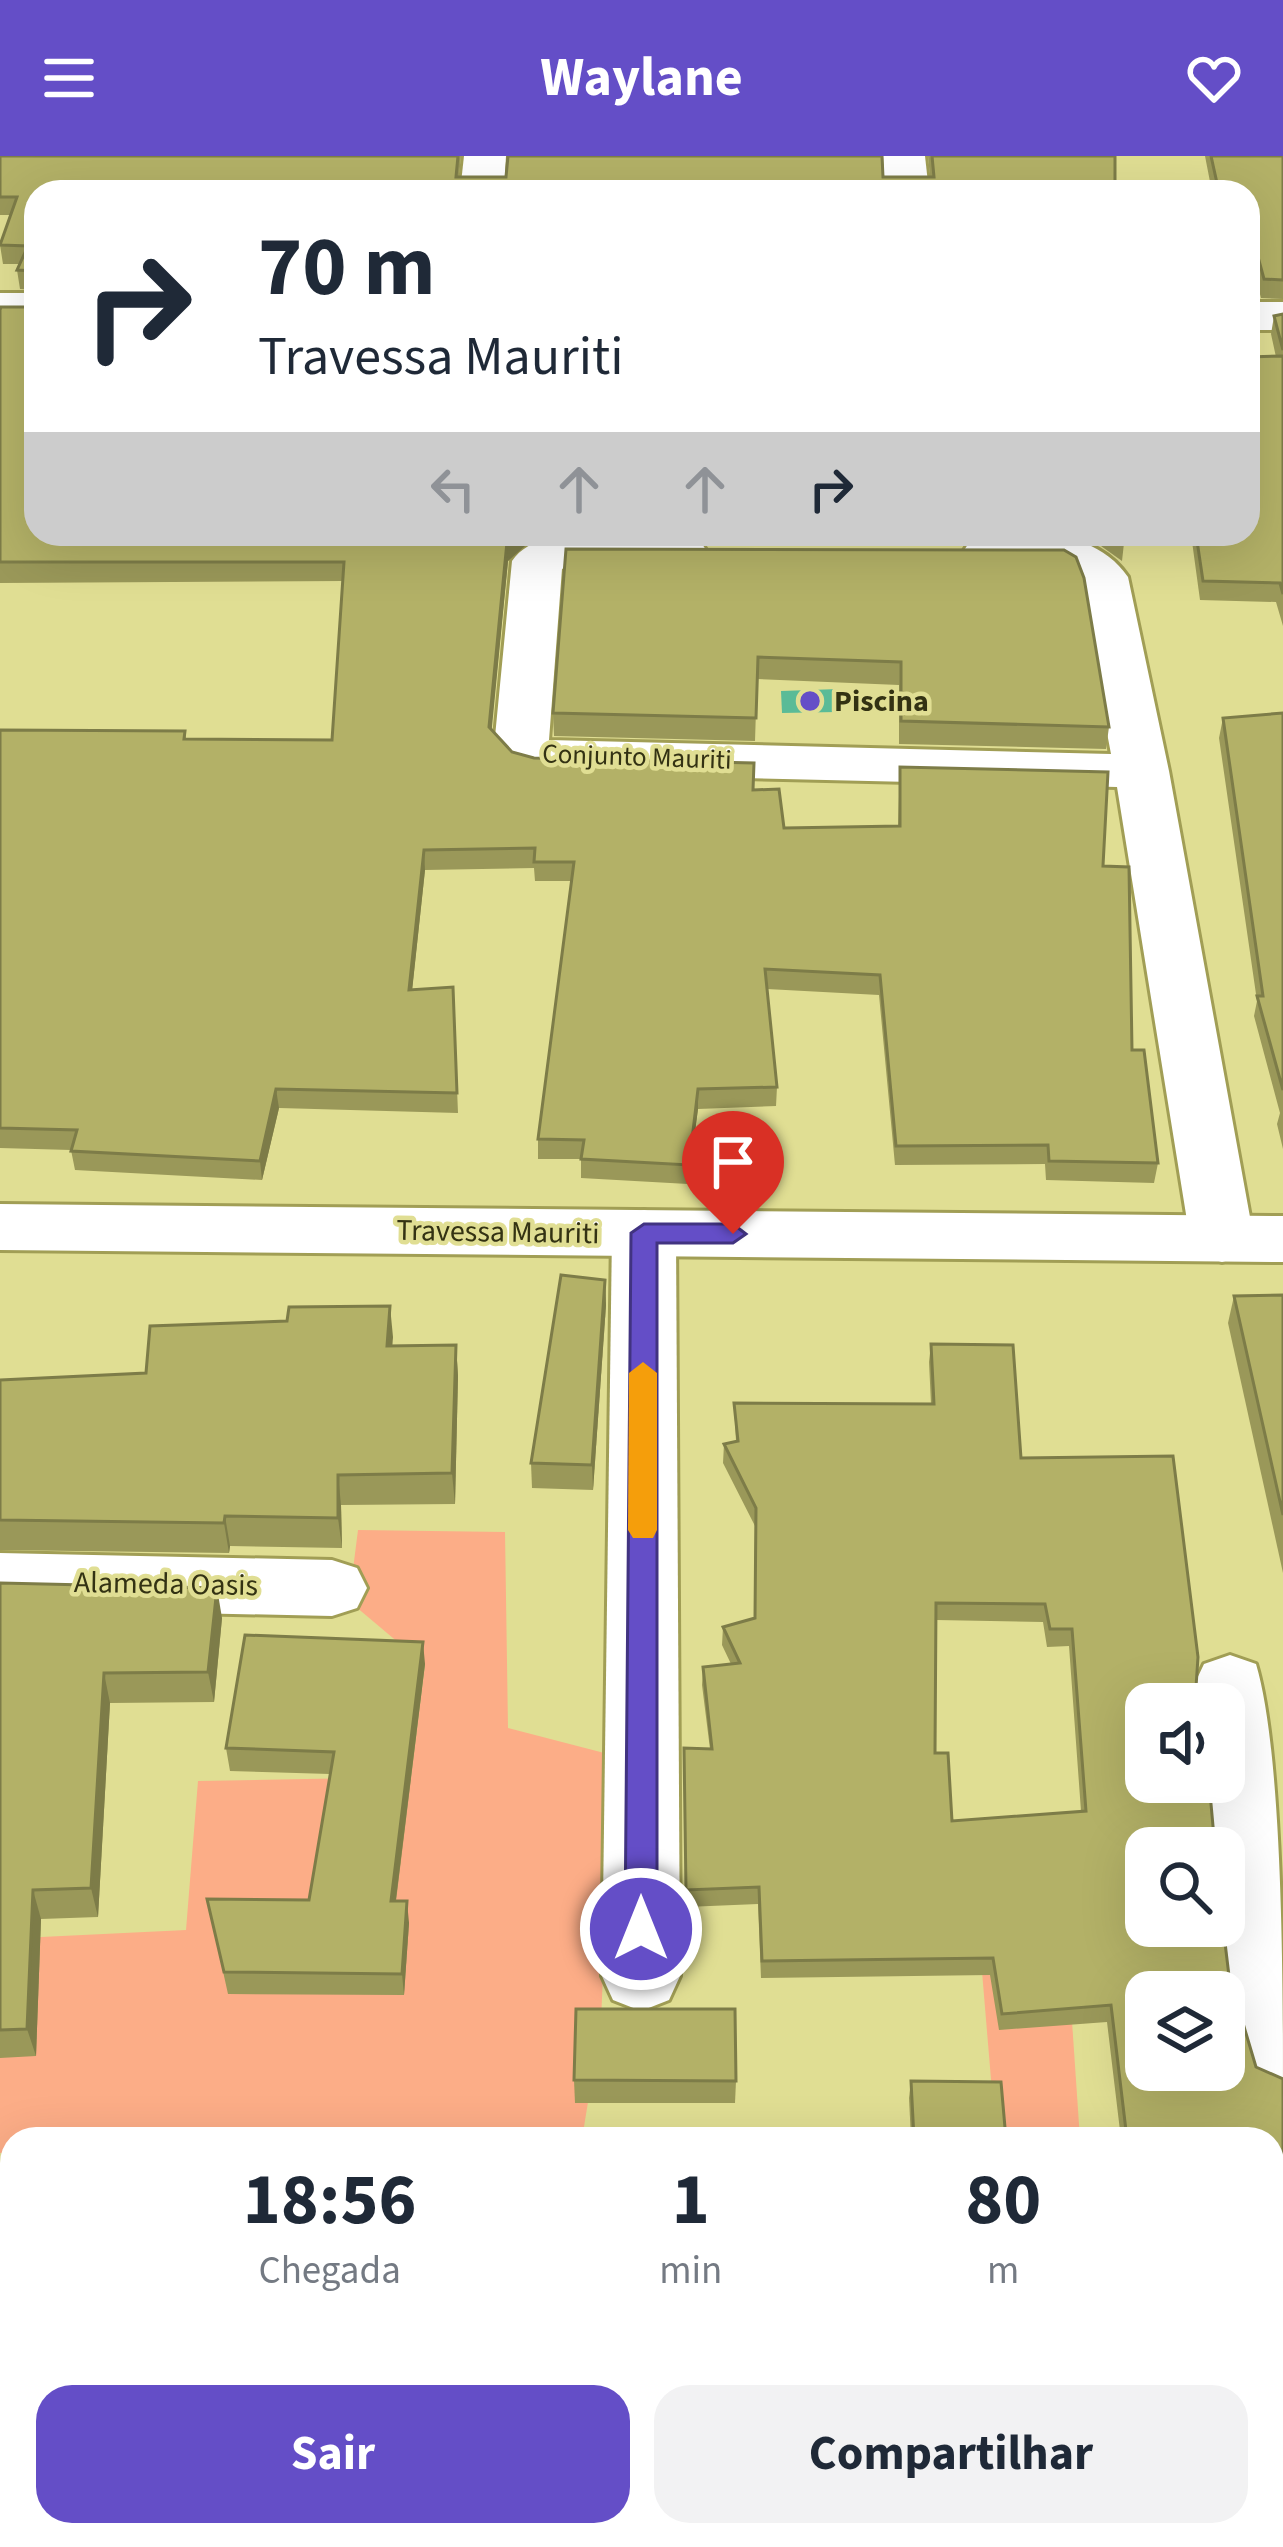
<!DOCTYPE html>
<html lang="pt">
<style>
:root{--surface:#fff;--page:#f2f2f3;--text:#1f2937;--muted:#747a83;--accent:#644ec7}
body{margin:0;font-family:"Source Sans 3",sans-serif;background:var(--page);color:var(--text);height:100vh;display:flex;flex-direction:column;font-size:45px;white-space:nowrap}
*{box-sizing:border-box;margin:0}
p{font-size:39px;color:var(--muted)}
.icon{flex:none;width:66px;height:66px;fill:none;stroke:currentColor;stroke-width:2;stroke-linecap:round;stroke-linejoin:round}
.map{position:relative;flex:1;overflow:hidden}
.side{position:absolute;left:0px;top:1971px;width:1284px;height:420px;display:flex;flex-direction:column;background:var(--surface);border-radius:36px 36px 0 0;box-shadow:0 12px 48px #0002}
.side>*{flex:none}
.top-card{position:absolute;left:24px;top:24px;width:1236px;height:366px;border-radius:36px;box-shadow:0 12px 48px #0002;background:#fff;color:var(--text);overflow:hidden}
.tools{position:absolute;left:1125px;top:1527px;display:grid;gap:24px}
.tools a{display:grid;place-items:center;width:120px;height:120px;border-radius:24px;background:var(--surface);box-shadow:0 12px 48px #0002;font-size:60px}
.pin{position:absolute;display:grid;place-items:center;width:102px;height:102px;color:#fff;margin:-123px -51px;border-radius:50% 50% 50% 0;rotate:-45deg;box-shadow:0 0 12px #0007}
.pin .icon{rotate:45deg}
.me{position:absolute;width:132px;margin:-66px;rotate:0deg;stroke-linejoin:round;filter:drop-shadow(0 0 9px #0008)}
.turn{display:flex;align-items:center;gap:42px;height:252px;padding:0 36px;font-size:54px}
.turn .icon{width:156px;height:156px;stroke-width:2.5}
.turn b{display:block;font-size:84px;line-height:102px}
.lanes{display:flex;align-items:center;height:114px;padding:0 36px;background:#0003;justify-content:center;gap:60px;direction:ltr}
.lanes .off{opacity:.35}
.eta{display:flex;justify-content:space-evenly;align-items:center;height:204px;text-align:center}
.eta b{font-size:72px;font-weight:700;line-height:84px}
.button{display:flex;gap:24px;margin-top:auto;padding:24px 36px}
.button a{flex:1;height:138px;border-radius:36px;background:var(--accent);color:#fff;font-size:48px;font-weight:700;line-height:138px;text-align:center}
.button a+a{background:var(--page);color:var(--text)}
header{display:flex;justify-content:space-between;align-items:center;height:156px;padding:0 36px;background:var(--accent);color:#fff;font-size:54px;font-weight:700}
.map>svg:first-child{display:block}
.green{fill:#fcad87}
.water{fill:#5abb97}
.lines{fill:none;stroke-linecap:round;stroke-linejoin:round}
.minor-casing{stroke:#a19e55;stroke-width:6}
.tertiary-casing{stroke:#a19e55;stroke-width:6}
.secondary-casing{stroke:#a19e55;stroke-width:6}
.minor{fill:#fff;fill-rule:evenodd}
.tertiary{fill:#fff;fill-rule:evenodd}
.secondary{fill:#fff;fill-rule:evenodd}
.wall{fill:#9a9859;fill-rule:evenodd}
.shaded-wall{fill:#7d7c48}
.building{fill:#b3b167;stroke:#7d7c48;stroke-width:3;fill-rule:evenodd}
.route{fill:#644ec7;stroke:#413381;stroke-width:3}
.slow{fill:#f59e0b}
.poi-dot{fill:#644ec7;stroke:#e0de93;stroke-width:4.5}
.labels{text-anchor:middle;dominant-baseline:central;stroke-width:9;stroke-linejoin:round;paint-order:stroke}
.far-street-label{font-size:27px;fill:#333213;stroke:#e0de93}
.poi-label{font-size:30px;font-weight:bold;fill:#333213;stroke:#e0de93;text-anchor:start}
.street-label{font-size:30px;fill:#333213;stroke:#e0de93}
</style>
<header><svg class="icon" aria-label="menu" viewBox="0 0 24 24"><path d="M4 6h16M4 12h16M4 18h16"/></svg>Waylane<svg class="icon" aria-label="heart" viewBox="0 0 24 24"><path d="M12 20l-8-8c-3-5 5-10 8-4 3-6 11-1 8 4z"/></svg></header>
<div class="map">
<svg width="1283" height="2391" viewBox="0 0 1283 2391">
<rect width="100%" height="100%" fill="#e0de93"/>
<!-- green -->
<g class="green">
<polygon points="358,1374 505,1376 508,1572 612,1599 601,1866 582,1983 12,1983 12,1997 0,1997 0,1783 186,1774 198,1625 411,1621 425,1509 349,1445"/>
<polygon points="971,1684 1062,1718 1080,1983 996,1983"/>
</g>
<!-- water -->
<polygon class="water" points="839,533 837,556 782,557 781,535"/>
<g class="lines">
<defs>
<g id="minor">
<polygon points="464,0 506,0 504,36 460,36"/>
<polygon points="883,0 925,0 929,36 885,36"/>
<path d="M653 378 699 383 706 394 699 405C655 416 604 395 562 413L549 584 1111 598 1078 423C1048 399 1006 415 970 407L963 396 970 385C1024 372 1095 372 1128 421L1169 615 1254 1083 1245 1099 1222 1106 1199 1099 1190 1083 1117 631 535 617 516 612 494 591 512 405C538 367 613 378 653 378Z"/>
<polygon points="644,1054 667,1061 676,1077 680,1820 669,1844 641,1855 613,1844 602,1820 612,1077 621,1061"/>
<polygon points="0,1397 332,1404 357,1412 367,1432 357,1452 332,1460 0,1453"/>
<path d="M1230 1499 1256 1508C1283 1598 1283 1830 1283 1937L1255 1926C1225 1862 1224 1763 1224 1692H1215L1207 1626H1224V1548H1196L1194 1529 1204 1508Z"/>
<polygon points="774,2379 864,2379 863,2391 773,2391"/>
</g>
<g id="tertiary">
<rect x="0" y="137" width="36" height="28"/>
<rect x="1248" y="146" width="35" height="28"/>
</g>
<polygon id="secondary" points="0,1048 1283,1060 1283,1106 0,1094"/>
</defs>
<!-- minor casing -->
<use href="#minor" class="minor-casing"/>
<!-- tertiary casing -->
<use href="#tertiary" class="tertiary-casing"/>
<!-- secondary casing -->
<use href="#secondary" class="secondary-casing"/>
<!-- minor -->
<use href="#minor" class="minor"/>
<!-- tertiary -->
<use href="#tertiary" class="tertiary"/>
<!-- secondary -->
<use href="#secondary" class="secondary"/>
</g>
<!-- wall -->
<g class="wall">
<polygon points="0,0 461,0 459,21 930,21 928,0 1115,0 1115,36 36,36 36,134 20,133 17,114 20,108 3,108 0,89 11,59 0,59"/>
<polygon points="1205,0 1283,0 1283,143 1261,142 1248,93 1248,36 1212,36"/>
<polygon points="33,151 36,378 560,378 533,383 508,405 491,574 512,596 534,602 753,634 784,672 898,670 900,611 1103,710 1132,894 1158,1007 1154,1027 1046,1024 1045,1008 895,1009 879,839 767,833 777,931 776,950 698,953 688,1028 581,1022 581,1003 538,1003 538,983 571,725 535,725 534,712 425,714 412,834 453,831 458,957 279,952 262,1024 75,1014 71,994 0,992 0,574 185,575 186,583 332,584 343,425 0,427 0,154"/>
<polygon points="1283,158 1283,470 1276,446 1200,444 1191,378 1248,378 1276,201 1271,178 1274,160"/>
<polygon points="1063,378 1125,378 1122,405 1101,390"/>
<polygon points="566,393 1109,571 1106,593 899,588 899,529 757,523 755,585 554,580 553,557"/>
<polygon points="1283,557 1283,993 1277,968 1280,957 1254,860 1257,845 1219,582 1223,562"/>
<polygon points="605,1124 606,1149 593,1334 532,1332 531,1307"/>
<polygon points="1283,1139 1283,1417 1228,1167 1234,1140"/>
<polygon points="390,1150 392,1190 456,1189 458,1220 455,1348 341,1349 342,1392 230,1390 229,1397 0,1394 0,1224 146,1217 287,1165"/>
<path d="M931 1188 1013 1189 1021 1302 1173 1300 1198 1501 1196 1531 1203 1535 1204 1548H1146V1626H1209L1215 1692H1146V1770H1223L1229 1820 1256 1911 1283 1923V2391H878L879 2379H1272V1983H1121L1107 1866 999 1874 990 1819 761 1822 758 1748 686 1751 684 1592 710 1593 702 1529 703 1511 731 1508 722 1489 723 1471 754 1462 755 1370 723 1307 724 1288 736 1285 734 1247 931 1248 929 1206ZM936 1464 1043 1466 1047 1491 1069 1490 1081 1655 952 1665 948 1597H935ZM1146 1836H1224V1914H1146Z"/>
<polygon points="0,1427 222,1462 214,1546 110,1547 98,1761 41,1763 36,1900 0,1902"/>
<polygon points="425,1508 396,1745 409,1767 404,1839 228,1838 207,1743 309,1744 330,1618 230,1615 226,1592"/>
<polygon points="574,1924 736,1925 735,1947 575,1947"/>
<polygon points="911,1925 1006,1983 911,1983 909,1942"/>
<polygon points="12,2048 12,2212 0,2212 0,2049"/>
</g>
<!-- shaded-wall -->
<g class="shaded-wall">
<polygon points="516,378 560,378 533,383 508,405 490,591 489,571 507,386"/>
<polygon points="424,694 425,714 410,854 409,834"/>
<polygon points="276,933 279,952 262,1024 260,1005"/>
<polygon points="698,933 698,953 688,1028 689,1009"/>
<polygon points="605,1124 606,1149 593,1334 592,1309"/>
<polygon points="390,1150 393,1181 390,1221 387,1190"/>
<polygon points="456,1189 458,1220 455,1348 452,1317"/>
<polygon points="338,1319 341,1349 342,1392 338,1362"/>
<polygon points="225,1360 230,1390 229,1397 224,1367"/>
<polygon points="217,1432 222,1462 214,1546 208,1516"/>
<polygon points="423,1486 425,1508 393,1767 391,1745"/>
<polygon points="104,1517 110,1547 98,1761 91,1732"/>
<polygon points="33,1734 41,1763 36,1900 27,1873"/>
<polygon points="407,1745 409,1767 404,1839 402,1818"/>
<polygon points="202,2379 206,2379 209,2391 201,2391"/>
</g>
<!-- building -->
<g class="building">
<polygon points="0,0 458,0 456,21 506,21 508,0 882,0 883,21 934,21 932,0 1115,0 1115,36 36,36 36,115 17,114 28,90 0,89 17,41 0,41"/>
<polygon points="1211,0 1283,0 1283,124 1264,123 1248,64 1248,36 1219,36"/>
<polygon points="36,148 36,378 516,378 507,386 489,571 512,596 534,602 754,607 753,634 779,633 784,672 900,670 900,611 1108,616 1103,710 1129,711 1132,894 1144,894 1158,1007 1049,1005 1048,989 896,990 880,819 765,813 777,931 698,933 689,1009 581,1003 584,984 538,983 574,706 534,706 535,692 424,694 409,834 453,831 457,937 276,933 260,1005 71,995 77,974 0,972 0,574 185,575 184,583 332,584 344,406 0,406 0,154 1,151 33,151"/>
<polygon points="1283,158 1283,194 1274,160"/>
<polygon points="1283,200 1283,438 1280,427 1203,425 1196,378 1248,378 1248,201"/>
<polygon points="566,393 1064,394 1076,401 1084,422 1109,571 901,565 901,506 758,501 756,562 553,557"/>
<polygon points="1283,557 1283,934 1257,840 1263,840 1223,562"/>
<polygon points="561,1119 605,1124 592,1309 531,1307"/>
<polygon points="1283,1139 1283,1359 1234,1140"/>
<polygon points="390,1150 387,1190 456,1189 452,1317 338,1319 338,1362 225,1360 224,1367 0,1364 0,1224 146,1217 150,1170 287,1165 289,1151"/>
<path d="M931 1188 1013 1189 1021 1302 1173 1300 1198 1501 1196 1531 1203 1535 1204 1548H1146V1626H1209L1215 1692H1146V1770H1223L1229 1820 1256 1911 1283 1923V2391H880V2379H1272V1983H1127L1111 1849 1002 1858 993 1802 762 1805 759 1731 686 1734 684 1592 712 1593 703 1511 740 1507 723 1471 755 1462 756 1352 724 1288 738 1285 734 1247 934 1248ZM936 1447 1045 1448 1050 1473H1072L1086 1655 952 1665 948 1597H935ZM1146 1836H1224V1914H1146Z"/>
<polygon points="0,1427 217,1432 208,1516 104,1517 91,1732 33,1734 27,1873 0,1874"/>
<polygon points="245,1479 423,1486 391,1745 407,1745 402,1818 224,1816 207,1743 309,1744 334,1596 226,1592"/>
<polygon points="576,1853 735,1853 736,1925 574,1924"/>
<polygon points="911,1925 1001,1926 1006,1983 914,1983"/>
<polygon points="12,2048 12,2187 0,2187 0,2049"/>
<polygon points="10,2364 12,2364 12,2379 202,2379 201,2391 5,2391"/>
<polygon points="424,2379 722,2379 720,2391 423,2391"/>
</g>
<!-- route -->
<polygon class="route" points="644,1068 733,1068 746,1078 733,1087 657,1087 657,1773 652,1783 641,1787 630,1783 625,1773 631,1077"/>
<!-- slow -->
<polygon class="slow" points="643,1206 657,1217 657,1374 653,1382 633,1382 628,1374 629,1217"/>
<!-- markers -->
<circle class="poi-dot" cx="810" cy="545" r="12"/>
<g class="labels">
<!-- far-street labels -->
<g class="far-street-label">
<text transform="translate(637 601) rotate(2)">Conjunto Mauriti</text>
</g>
<!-- poi labels -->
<g class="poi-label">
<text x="834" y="545">Piscina</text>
</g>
<!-- street labels -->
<g class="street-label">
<text transform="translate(498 1076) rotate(1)">Travessa Mauriti</text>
<text transform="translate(166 1428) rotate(1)">Alameda Oasis</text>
</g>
</g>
</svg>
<div class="tools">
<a><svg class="icon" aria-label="sound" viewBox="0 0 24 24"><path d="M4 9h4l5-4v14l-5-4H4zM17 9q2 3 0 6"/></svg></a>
<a><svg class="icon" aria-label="search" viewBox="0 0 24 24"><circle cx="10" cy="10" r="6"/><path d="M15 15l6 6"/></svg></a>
<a><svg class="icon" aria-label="layers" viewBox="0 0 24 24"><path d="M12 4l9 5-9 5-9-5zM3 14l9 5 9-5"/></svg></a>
</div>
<div class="pin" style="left:733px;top:1078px;background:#d93025"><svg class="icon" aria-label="arrive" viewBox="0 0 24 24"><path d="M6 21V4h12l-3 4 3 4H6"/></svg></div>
<svg class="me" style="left:641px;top:1773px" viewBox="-20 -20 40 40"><circle r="17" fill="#644ec7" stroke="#fff" stroke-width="3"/><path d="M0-11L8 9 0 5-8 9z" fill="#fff"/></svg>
<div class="top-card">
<div class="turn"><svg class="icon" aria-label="right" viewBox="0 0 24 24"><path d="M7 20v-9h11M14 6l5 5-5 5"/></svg><div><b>70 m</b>Travessa Mauriti</div></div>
<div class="lanes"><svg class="icon off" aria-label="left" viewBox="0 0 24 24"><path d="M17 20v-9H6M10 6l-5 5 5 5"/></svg><svg class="icon off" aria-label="ahead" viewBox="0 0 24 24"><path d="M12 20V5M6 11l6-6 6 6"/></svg><svg class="icon off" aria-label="ahead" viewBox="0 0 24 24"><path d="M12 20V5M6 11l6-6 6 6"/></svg><svg class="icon" aria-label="right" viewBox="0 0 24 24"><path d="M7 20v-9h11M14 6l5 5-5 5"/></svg></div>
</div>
<section class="side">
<div class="eta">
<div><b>18:56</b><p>Chegada</p></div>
<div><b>1</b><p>min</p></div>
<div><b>80</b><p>m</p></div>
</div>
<div class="button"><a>Sair</a><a>Compartilhar</a></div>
</section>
</div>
